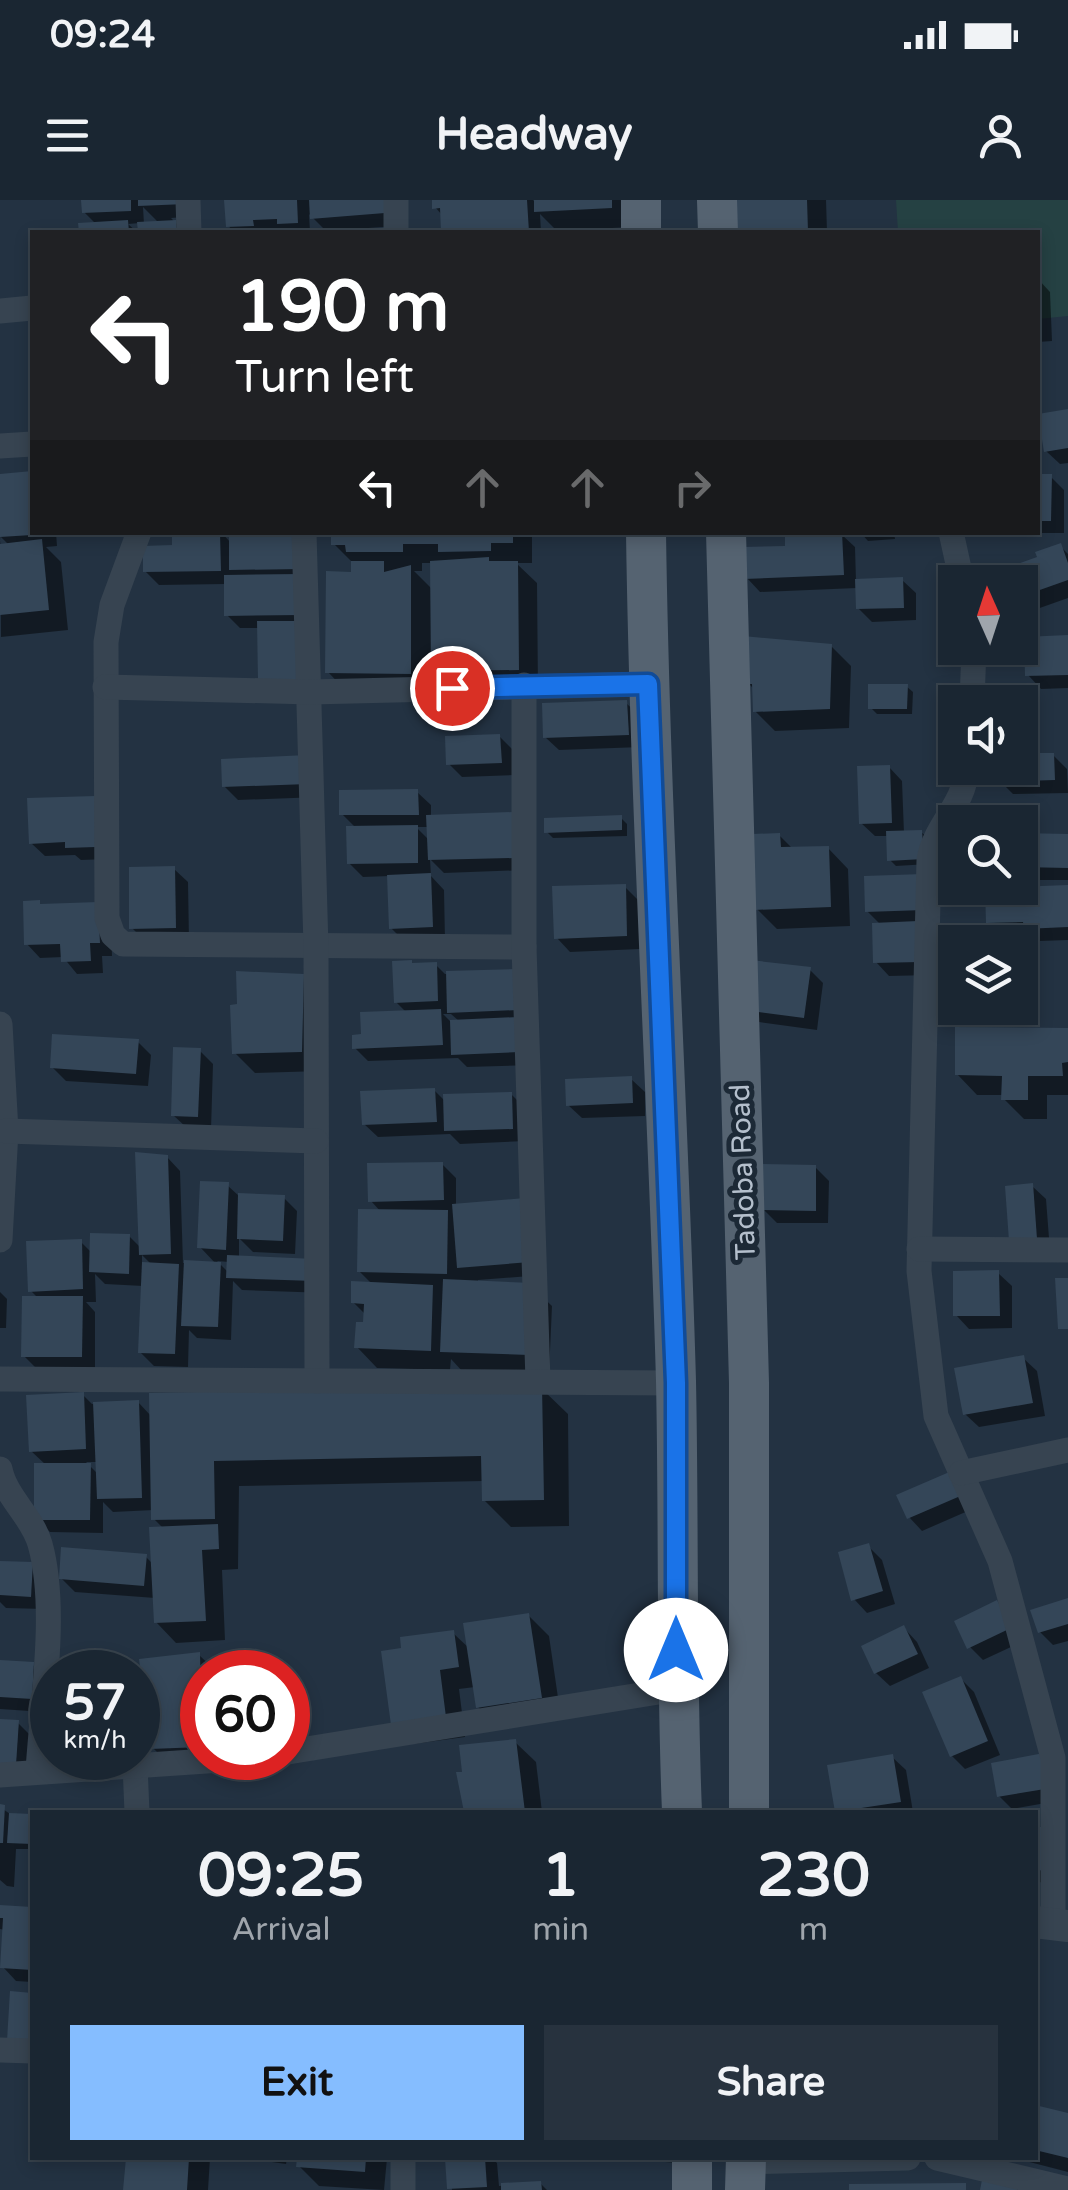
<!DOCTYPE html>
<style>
:root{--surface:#1a2632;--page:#27323e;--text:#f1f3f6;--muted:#9fa5ac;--line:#38434d;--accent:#85bdff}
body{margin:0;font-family:"Varela Round",sans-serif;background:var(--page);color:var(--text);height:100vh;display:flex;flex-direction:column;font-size:38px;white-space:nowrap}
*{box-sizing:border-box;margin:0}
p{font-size:32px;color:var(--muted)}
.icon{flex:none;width:55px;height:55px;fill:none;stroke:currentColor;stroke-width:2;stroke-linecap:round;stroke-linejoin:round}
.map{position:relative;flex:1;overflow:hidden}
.side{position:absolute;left:30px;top:1610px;width:1008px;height:350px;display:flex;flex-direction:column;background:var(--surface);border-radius:0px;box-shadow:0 5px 15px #0003,0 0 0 2px var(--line)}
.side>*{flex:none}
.hud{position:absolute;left:30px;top:30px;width:1010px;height:305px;border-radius:0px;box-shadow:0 5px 15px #0003,0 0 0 2px var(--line);background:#202124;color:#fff;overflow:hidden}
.needle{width:65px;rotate:357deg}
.fabs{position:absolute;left:938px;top:365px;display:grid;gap:20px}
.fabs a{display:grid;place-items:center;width:100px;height:100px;border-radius:0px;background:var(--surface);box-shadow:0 5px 15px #0003,0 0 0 2px var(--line);font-size:50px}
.speed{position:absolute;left:30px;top:1450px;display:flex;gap:20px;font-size:50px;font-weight:700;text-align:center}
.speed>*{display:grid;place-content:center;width:130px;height:130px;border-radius:50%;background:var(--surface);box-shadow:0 5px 15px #0003,0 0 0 2px var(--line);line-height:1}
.speed small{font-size:25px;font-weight:400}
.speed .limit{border:15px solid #d22;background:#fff;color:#111}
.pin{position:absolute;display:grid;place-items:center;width:85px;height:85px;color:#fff;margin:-42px;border:5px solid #fff;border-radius:50%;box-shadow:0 2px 10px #0007}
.me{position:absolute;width:110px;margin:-55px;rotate:0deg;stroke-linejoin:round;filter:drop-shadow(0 0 8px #0008)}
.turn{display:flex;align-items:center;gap:35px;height:210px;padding:0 40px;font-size:45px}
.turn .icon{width:130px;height:130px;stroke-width:2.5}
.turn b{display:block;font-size:70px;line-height:85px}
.lanes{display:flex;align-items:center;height:95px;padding:0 40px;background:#0003;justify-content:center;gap:50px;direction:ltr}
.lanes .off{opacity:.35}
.eta{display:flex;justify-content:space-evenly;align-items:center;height:170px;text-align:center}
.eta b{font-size:60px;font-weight:800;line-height:70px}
.action{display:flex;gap:20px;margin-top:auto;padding:20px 40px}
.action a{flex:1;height:115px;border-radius:0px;background:var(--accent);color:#111;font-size:40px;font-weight:800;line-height:115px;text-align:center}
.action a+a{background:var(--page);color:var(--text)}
.status{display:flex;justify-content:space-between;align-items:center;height:70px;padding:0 50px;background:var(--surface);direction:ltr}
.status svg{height:28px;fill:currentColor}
header{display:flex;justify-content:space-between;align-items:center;height:130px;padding:0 40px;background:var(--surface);font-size:45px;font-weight:800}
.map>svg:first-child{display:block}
.green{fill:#254143}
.shadow{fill:#0007;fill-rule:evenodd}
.building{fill:#344658}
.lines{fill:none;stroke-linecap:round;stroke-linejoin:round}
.minor{stroke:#374451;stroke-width:25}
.tertiary{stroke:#374451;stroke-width:32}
.primary{stroke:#556371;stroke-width:40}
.route-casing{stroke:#114b97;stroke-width:25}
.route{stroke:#1a73e8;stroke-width:18}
.labels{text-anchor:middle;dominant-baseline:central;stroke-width:10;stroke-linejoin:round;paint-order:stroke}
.street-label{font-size:28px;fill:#b4bfcc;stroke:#1c2936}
</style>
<div class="status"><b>09:24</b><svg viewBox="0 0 49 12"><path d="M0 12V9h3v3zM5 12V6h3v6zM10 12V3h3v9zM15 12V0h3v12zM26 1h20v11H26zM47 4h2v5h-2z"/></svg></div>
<header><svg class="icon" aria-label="menu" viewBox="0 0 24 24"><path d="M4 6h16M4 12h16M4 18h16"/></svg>Headway<svg class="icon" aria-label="person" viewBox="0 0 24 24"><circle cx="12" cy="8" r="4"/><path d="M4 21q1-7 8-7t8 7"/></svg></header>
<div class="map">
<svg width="1068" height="1990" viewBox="0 0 1068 1990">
<rect width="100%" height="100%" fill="#233242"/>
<!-- green -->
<polygon class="green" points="896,0 1068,0 1068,116 1038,119 1038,32 898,32"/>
<!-- shadow -->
<g class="shadow">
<path d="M84 0H197L198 16 171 18 185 32H140V23L128 24 137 32H81V25L96 24 84 12ZM143 7 159 23 144 24Z"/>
<polygon points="227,0 403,0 397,26 326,31 309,14 310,32 235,32 228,26"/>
<polygon points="434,0 533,0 536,3 536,0 630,0 631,27 557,31 540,14 541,32 443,32 442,15 435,7"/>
<polygon points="734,0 826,0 827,32 735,32"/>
<polygon points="1038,79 1050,92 1052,141 1038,142"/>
<polygon points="1068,212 1068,263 1060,264 1046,251"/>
<path d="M32 274V332H56L57 346 46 347 61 362 68 430 1 437 0 276ZM0 336 10 346 1 347Z"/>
<polygon points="1038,277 1051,277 1064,290 1064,333 1020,333 1038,332"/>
<polygon points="174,332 221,332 231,343 312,348 314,428 240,428 227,415 226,384 159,385 145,371 175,348"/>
<path d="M334 332H532V363H516L537 383 538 489 454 490 430 466V493H348L328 472 354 364 334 344ZM422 363H432L433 390 414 371H422Z"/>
<polygon points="860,332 894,332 895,339 868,341"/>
<polygon points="841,334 855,347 856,381 902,380 916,393 916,420 872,422 858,408 857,388 760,392 747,378 788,348"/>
<polygon points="1060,346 1068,354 1068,398 1020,415 1020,382 999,382 996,374 1040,359"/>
<polygon points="1068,438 1068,488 1041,489 1028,475"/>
<polygon points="831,446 851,466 849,528 775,531 755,511 754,489 748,483"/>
<polygon points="906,486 913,492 912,514 877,514 871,508"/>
<polygon points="626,503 640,516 642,547 559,550 545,537"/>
<polygon points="499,536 513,550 514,575 462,577 449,564"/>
<polygon points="1053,555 1067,569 1068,593 1013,594 1000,581 999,568 1020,568 1020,556"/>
<polygon points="306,558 320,597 238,600 224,586"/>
<polygon points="889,567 902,581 904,633 921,632 928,638 929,664 896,666 890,660 889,636 875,636 861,623"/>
<path d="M417 592 431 605V618L512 615 527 670 444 673 430 659 431 676 444 690 445 740 405 742 391 728 390 676 363 677 349 663 356 628 342 614ZM416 627H429L430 641Z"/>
<polygon points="94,598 109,659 81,660 75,655 45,656 31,643"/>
<polygon points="621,618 627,624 627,636 553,638 547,632"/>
<polygon points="779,635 794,650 828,648 848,669 850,726 777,729 757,709"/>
<rect x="1020" y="636" width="48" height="44"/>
<polygon points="174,669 188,682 189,741 145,741 132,728"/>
<polygon points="922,676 932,775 889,776 876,762 881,725 867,711"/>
<polygon points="625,687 638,700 640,749 570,752 557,738"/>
<polygon points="1068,687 1068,740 1040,741 1033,734 1002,736 989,722 988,688"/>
<polygon points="39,703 43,707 111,719 112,756 102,756 103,773 77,774 63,757 40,758 27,744"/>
<path d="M436 765 445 774 516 771 532 865 467 867 458 858 368 861 354 847 364 837 407 813 396 802ZM443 814H451L460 822H451Z"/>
<polygon points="810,770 823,783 817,830 759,822 745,809"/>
<polygon points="303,777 322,871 255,873 235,853"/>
<polygon points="1068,832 1068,895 1047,895 1047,919 1024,919 1004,899 1004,895 977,895 957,874"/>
<polygon points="138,842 151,855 148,886 66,881 52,867"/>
<polygon points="200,851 213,864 211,930 187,928 173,915"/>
<polygon points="631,879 645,892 645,916 582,918 568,905"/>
<polygon points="434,890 446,902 511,894 525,908 526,941 460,944 450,934 378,937 364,924"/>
<path d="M167 957 180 971 183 1063 216 1064 200 1047 227 985 239 996 284 998 297 1011 295 1054 253 1052 239 1038V1058L327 1075V1093L242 1090 233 1081 231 1140 197 1138 189 1130 188 1167 154 1166 140 1152 143 1086 105 1084 95 1074 96 1102H86L95 1112V1169H37L24 1156 38 1098 30 1090 81 1042 92 1053 129 1036 141 1048ZM142 1055 153 1066 142 1065ZM217 1061 229 1062V1073Z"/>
<polygon points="442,964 456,978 456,1006 543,1075 478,1080 478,1083 531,1086 552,1106 549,1174 462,1171 451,1159 450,1170 377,1168 357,1147 366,1115 353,1102 373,1085 359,1071 381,1012 371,1001"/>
<polygon points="815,967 829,981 828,1023 777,1023 763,1009"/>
<polygon points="1032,986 1046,999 1050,1051 1025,1053"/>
<polygon points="998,1073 1012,1086 1012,1128 969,1129 956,1115"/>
<polygon points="0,1092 7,1099 6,1128 0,1128"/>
<polygon points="1023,1158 1037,1171 1045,1216 979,1227 965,1214"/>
<path d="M541 1188 568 1214 569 1326 511 1327 484 1300V1281L239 1286 238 1369 222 1370 225 1440 176 1443 156 1422 155 1398 75 1392 61 1378 146 1357 153 1364 164 1329 154 1319V1310L113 1312 103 1302V1333L50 1332 36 1319 46 1265 31 1251 83 1195 92 1204 138 1202 152 1217ZM86 1262H98V1274Z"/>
<polygon points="954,1273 977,1307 922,1331 909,1317"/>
<polygon points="868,1346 882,1360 895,1404 867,1413 854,1399"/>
<polygon points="0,1364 32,1365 44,1409 6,1408 0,1402"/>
<polygon points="1068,1401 1068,1441 1053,1445 1040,1432"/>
<polygon points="997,1403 1022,1442 983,1460 970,1447"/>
<polygon points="529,1416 549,1436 561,1518 499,1528 478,1507 475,1487 459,1489 465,1537 413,1544 404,1450 453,1433 470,1449"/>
<polygon points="904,1428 917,1442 929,1468 890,1486 876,1473"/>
<polygon points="199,1455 217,1472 202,1472 202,1558 173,1568 153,1548"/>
<polygon points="0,1463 33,1465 46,1478 44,1512 0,1509"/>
<polygon points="961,1479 974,1492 1000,1555 965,1569 952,1556"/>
<polygon points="0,1521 18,1523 31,1536 28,1577 0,1574"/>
<polygon points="515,1542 536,1562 542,1612 466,1612 459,1574"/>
<polygon points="892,1557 906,1570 913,1612 838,1612 830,1567"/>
<polygon points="994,1565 1063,1600 1012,1609 999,1596"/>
<polygon points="0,1607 13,1616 32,1617 32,1649 16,1649 14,1687 7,1686 0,1680"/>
<polygon points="1035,1629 1062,1683 1035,1682"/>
<polygon points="0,1707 32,1709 32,1782 16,1781 3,1767 5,1730 0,1729"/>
<polygon points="1035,1907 1068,1915 1068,1972 1014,1958 1035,1958"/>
<polygon points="128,1958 210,1958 208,1990 126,1990"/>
<polygon points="244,1958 287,1958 286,1964"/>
<polygon points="299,1958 387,1958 384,1990 319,1986 299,1966"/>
<polygon points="448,1958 492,1958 497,1963 499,1986 540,1983 547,1990 452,1990"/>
<polygon points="609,1958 679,1958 679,1963"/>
</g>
<!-- building -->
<g class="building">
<polygon points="81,0 131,0 131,11 82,13"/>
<polygon points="138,0 185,0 186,4 138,6"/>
<polygon points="224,0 297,0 298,23 277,24 277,19 253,20 254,26 226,27"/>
<polygon points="309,0 384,0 385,13 310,19"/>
<polygon points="432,0 527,0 529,32 441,32 440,8 432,9"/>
<polygon points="534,0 612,0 612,8 534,12"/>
<polygon points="732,0 807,0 808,32 733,32"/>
<polygon points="128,20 129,32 79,32 78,23"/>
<polygon points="176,20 177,32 138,32 137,22"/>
<polygon points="1068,209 1068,248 1044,252 1038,214"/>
<polygon points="32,271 32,335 0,337 0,274"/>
<polygon points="1038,274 1052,274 1051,321 1038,321"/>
<polygon points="172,332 220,332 221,371 143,372 143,346 172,345"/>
<polygon points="229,332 299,332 300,369 229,370"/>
<polygon points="331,332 513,332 513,343 491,343 491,351 438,352 438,344 403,344 403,352 346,352 345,345 331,345"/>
<polygon points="842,332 844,375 744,379 743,347 785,346 785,333"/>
<polygon points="42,339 49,410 0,415 0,344"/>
<polygon points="1061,343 1068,363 1068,380 1020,397 1020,382 996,382 992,373 1037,357 1035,352"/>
<polygon points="489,357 489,361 518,361 519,470 431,471 430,361"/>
<polygon points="351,361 384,361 384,372 411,365 411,474 325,473 326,371 351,372"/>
<polygon points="301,374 301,415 224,416 224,375"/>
<polygon points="903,377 904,408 856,409 855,379"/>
<polygon points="257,421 298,421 298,487 258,481"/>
<polygon points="1068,435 1068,475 1025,476 1024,437"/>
<polygon points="743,436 832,444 830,509 753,512 752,484 745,484"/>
<polygon points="868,484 908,484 907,509 868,509"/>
<polygon points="627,500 629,535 543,538 542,503"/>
<polygon points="500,534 502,563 446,565 445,536"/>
<polygon points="1020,553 1054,553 1055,580 997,582 997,568 1020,568"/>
<polygon points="307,555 308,584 222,587 221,559"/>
<polygon points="890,565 892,623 859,624 857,566"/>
<polygon points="418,589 419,615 339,615 339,590"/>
<polygon points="95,596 96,647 65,648 65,642 29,644 27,598"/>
<polygon points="513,612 514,658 428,660 426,615"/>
<polygon points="622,615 622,630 544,633 544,618"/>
<polygon points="418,625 418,663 347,664 346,626"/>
<polygon points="922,630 924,659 887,661 886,631"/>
<polygon points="780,633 781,647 829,646 831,707 754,710 752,634"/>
<polygon points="1020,633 1068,634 1068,668 1020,667"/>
<polygon points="175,666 176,728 129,729 129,667"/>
<polygon points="431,673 433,727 389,729 387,675"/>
<polygon points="923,674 924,710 865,712 864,676"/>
<polygon points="626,684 627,736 554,739 552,686"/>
<polygon points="1068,685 1068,727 1024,729 1023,722 986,723 985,688"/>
<polygon points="40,700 40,704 98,702 100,743 90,743 91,761 61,762 60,744 24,745 23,701"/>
<polygon points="918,721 920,762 873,763 872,723"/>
<polygon points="412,760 412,763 437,762 438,801 394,803 392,761"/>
<polygon points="750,760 811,767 804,818 743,810"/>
<polygon points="516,769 518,810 447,813 446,771"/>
<polygon points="236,771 304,774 302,852 232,854 230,805 237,804"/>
<polygon points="441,809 443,845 352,849 352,835 361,834 360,812"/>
<polygon points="518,817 519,852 451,855 450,820"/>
<polygon points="955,827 1068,828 1068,862 1062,863 1063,876 1028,876 1028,900 1001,900 1002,876 955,875"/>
<polygon points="52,834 139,839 136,874 50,868"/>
<polygon points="173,847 201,848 198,917 171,916"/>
<polygon points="632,876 633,903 566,906 565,879"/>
<polygon points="435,888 437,922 362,925 360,891"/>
<polygon points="512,892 513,929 444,931 443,894"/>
<polygon points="135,952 168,955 171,1054 139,1055"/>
<polygon points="443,962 444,1000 368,1002 367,963"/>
<polygon points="761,964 816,965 816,1011 761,1010"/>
<polygon points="200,981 229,982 226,1050 197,1048"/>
<polygon points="1033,983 1037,1039 1009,1041 1005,986"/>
<polygon points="238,993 285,995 283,1041 237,1039"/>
<polygon points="525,998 530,1062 457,1068 452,1004"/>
<polygon points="358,1009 448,1010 447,1074 357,1072"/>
<polygon points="90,1033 130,1034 129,1074 89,1072"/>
<polygon points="82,1039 83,1089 28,1092 26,1041"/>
<polygon points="227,1055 315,1059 314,1081 226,1078"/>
<polygon points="184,1060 221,1062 218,1127 181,1126"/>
<polygon points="142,1062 179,1064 175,1154 138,1153"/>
<polygon points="999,1070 1000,1116 953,1116 953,1071"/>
<polygon points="1055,1078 1068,1078 1068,1129 1058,1129"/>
<polygon points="443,1079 532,1083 529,1155 440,1152"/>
<polygon points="351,1081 433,1085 431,1151 354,1148 356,1122 363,1122 364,1104 351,1103"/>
<polygon points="22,1096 83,1096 82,1157 21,1157"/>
<polygon points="1024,1155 1033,1203 963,1215 954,1168"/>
<polygon points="542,1185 544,1300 482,1301 481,1256 214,1261 215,1319 151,1320 149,1193"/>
<polygon points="84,1192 86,1249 29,1252 26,1195"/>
<polygon points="139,1200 142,1298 97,1299 93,1202"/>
<polygon points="34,1263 91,1263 90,1320 34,1320"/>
<polygon points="954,1270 965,1294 907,1319 896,1295"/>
<polygon points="218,1324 219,1349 202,1350 206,1421 154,1423 149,1327"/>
<polygon points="869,1343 883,1391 851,1401 838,1352"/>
<polygon points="61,1347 147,1354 144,1386 59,1379"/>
<polygon points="0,1361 33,1362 31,1397 0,1395"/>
<polygon points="1068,1398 1068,1424 1038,1433 1030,1410"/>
<polygon points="997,1400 1011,1428 967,1449 954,1421"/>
<polygon points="529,1413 542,1498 476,1508 463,1423"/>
<polygon points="904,1425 918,1454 874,1474 861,1446"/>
<polygon points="454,1430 459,1467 440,1470 446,1517 391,1525 381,1451 401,1448 400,1437"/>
<polygon points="200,1452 202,1547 150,1549 139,1459"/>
<polygon points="0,1460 34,1462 32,1499 0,1497"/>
<polygon points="961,1476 988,1541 950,1557 922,1492"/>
<polygon points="0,1519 19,1520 16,1565 0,1563"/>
<polygon points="516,1539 525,1612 464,1612 456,1572 462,1572 459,1545"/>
<polygon points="1044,1553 1051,1588 997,1597 991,1563"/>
<polygon points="893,1554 901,1602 835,1612 827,1565"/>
<polygon points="0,1604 5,1605 3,1643 0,1643"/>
<polygon points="9,1613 32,1614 32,1644 7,1643"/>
<polygon points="1035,1627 1051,1627 1050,1671 1035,1670"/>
<polygon points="0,1705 32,1707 32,1770 0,1768 3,1718 0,1718"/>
<polygon points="10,1791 32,1793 32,1843 7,1841"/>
<polygon points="1035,1905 1068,1913 1068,1958 1035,1950"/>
<polygon points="126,1958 189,1958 187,1990 123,1990"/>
<polygon points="297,1958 366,1958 365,1972 296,1967"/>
<polygon points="445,1958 485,1958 487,1987 447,1989"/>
<polygon points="982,1980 1018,1988 1017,1990 980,1990"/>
<polygon points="541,1981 542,1990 501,1990 501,1983"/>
<polygon points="966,1983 966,1990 849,1990 849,1984"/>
</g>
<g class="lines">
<!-- minor -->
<g class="minor">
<polyline points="188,0 189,32"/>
<polyline points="396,0 396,32"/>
<polyline points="0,111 32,108"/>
<polyline points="0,246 32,244"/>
<polyline points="139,332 112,405 106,442 107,718 113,735 123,744 524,747"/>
<polyline points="304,332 316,747 317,1181"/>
<polyline points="951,332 962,382"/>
<polyline points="524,485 524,747 538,1181"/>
<polyline points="105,487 311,492 648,484"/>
<polyline points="972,502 974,448"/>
<path d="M967 568C964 607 935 624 929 660L919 1071 936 1216 1000 1361 1053 1558V1725"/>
<polyline points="0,824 6,931 0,1040"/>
<polyline points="6,931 316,941"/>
<polyline points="919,1049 1068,1050"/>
<polyline points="0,1179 676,1183"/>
<path d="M0 1269C6 1298 32 1316 40 1344 58 1408 42 1504 38 1571"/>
<polyline points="961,1273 1068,1250"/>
<polyline points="288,1552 677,1489"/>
<polyline points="135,1565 137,1612"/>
<polyline points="0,1575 251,1558"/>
<polyline points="0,1850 32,1851"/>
<polyline points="403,1958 403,1990"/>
<polyline points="937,1958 1068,1989"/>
<polyline points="746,1962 908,1958"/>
</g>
<!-- tertiary -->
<polyline class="tertiary" points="1035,1722 1068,1726"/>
<!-- primary -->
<g class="primary">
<polyline points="641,0 641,32"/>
<polyline points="717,0 718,32"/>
<path d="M646 332C650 615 668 898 676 1181 679 1325 676 1468 682 1612"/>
<polyline points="726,332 749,1183 749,1612"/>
<polyline points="692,1958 692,1990"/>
<polyline points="745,1990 746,1958"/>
</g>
</g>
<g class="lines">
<defs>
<polyline id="route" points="452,488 648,484 676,1183 676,1450"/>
</defs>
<!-- route casing -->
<use href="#route" class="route-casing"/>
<!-- route -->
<use href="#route" class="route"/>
</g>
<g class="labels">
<!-- street labels -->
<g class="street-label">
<text transform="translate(743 972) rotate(-92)">Tadoba Road</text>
</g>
</g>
</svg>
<div class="fabs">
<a><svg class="needle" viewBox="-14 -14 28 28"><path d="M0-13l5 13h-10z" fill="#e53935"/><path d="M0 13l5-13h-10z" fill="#9fa5ac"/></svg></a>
<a><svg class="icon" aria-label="sound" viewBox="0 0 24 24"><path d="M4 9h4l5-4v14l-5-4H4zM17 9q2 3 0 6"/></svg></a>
<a><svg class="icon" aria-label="search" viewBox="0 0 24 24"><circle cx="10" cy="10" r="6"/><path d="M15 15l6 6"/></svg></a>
<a><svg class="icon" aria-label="layers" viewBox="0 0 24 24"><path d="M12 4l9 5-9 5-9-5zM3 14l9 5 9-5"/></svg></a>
</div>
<div class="speed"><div>57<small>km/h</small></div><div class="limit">60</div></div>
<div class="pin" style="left:452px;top:488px;background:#d93025"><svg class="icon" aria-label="arrive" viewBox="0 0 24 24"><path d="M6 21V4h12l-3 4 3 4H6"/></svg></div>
<svg class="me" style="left:676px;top:1450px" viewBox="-20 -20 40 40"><circle r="19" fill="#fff"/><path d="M0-13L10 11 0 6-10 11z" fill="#1a73e8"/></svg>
<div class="hud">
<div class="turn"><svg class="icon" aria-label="left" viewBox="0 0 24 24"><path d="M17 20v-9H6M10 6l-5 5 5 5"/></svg><div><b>190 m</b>Turn left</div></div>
<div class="lanes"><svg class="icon" aria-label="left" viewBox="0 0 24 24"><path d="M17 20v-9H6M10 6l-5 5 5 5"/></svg><svg class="icon off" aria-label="ahead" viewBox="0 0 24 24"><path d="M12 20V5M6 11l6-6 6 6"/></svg><svg class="icon off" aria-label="ahead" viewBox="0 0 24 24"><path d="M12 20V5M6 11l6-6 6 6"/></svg><svg class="icon off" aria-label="right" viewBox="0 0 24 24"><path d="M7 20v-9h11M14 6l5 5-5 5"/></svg></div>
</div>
<section class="side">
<div class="eta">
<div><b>09:25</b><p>Arrival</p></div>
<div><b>1</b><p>min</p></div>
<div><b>230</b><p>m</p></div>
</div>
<div class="action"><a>Exit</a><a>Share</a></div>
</section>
</div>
